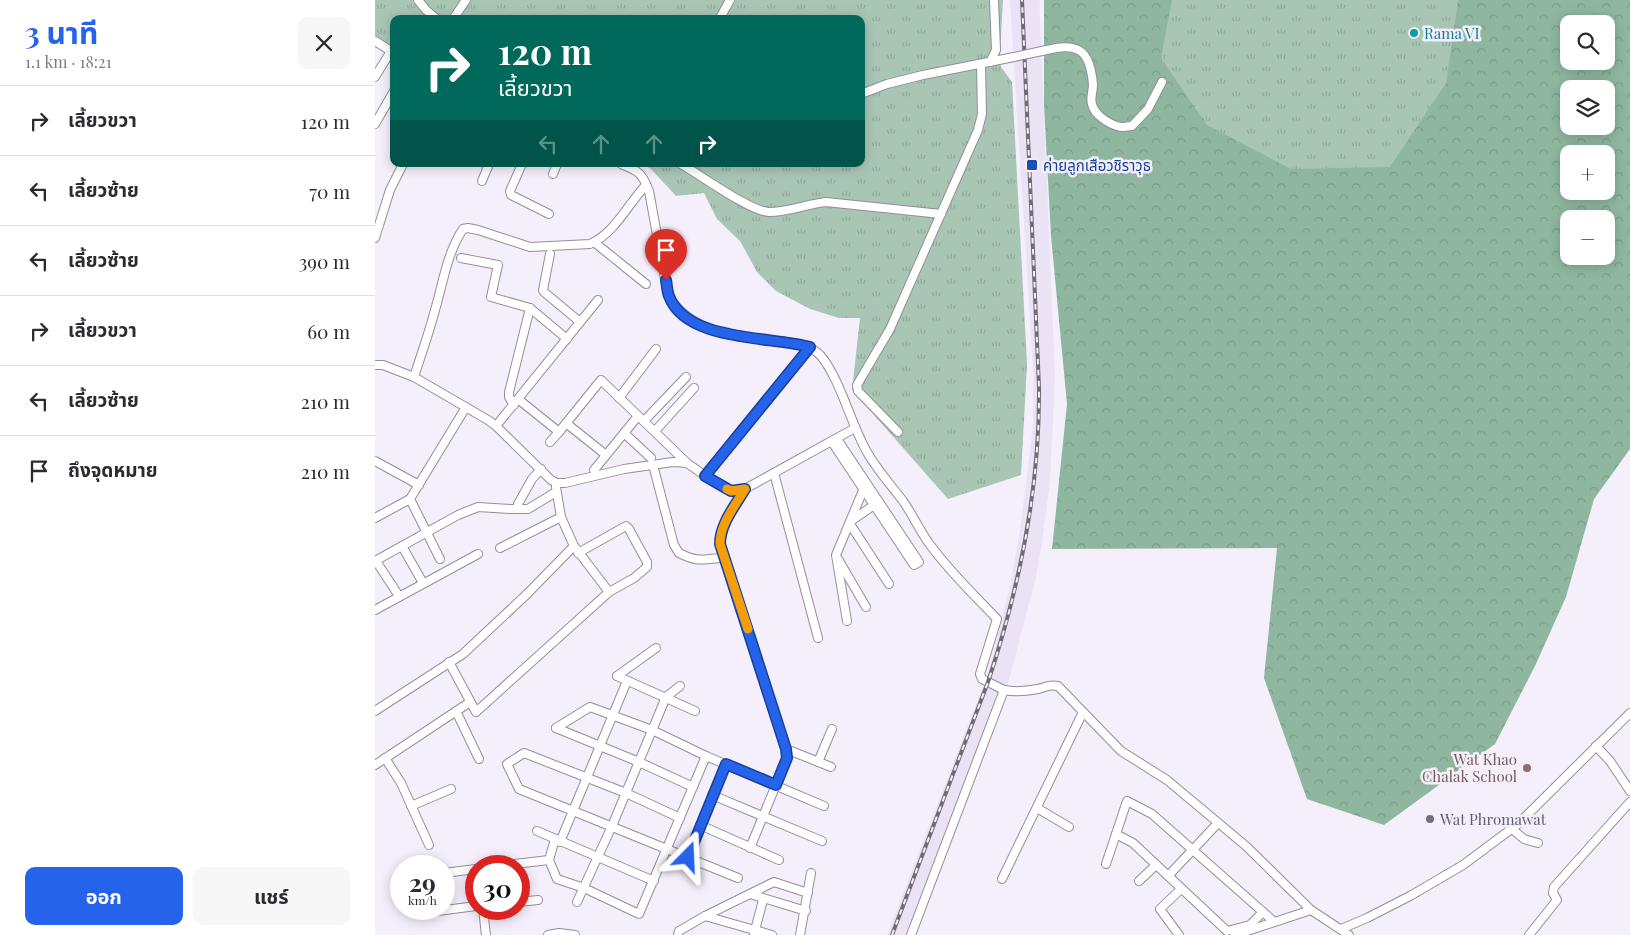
<!DOCTYPE html>
<html lang="th">
<meta charset="utf-8">
<style>
:root{--surface:#fff;--page:#f7f7f7;--text:#2b2b33;--muted:#7c7c81;--line:#e1e1e2;--accent:#2563eb}
body{margin:0;font-family:"Playfair Display","Noto Sans Thai",serif;background:var(--page);color:var(--text);height:100vh;display:flex;flex-direction:column;font-size:19px;white-space:nowrap}
*{box-sizing:border-box;margin:0}
p{font-size:16px;color:var(--muted)}
.icon{flex:none;width:28px;height:28px;fill:none;stroke:currentColor;stroke-width:2;stroke-linecap:round;stroke-linejoin:round}
.map{position:relative;flex:1;overflow:hidden}
.drawer{display:flex;flex-direction:column;background:var(--surface);width:375px}
.drawer>*{flex:none}
.guide{position:absolute;left:15px;top:15px;width:475px;height:152px;border-radius:10px;box-shadow:0 2px 12px #0003;background:#00695c;color:#fff;overflow:hidden}
.controls{position:absolute;left:1185px;top:15px;display:grid;gap:10px}
.controls a{display:grid;place-items:center;width:55px;height:55px;border-radius:10px;background:var(--surface);box-shadow:0 2px 12px #0003;font-size:25px}
.speed{position:absolute;left:15px;top:855px;display:flex;gap:10px;font-size:25px;font-weight:700;text-align:center}
.speed>*{display:grid;place-content:center;width:65px;height:65px;border-radius:50%;background:var(--surface);box-shadow:0 2px 12px #0003;line-height:1}
.speed small{font-size:12px;font-weight:400}
.speed .limit{border:8px solid #d22;background:#fff;color:#111}
.pin{position:absolute;display:grid;place-items:center;width:42px;height:42px;color:#fff;margin:-51px -21px;border-radius:50% 50% 50% 0;rotate:-45deg;box-shadow:0 0 5px #0007}
.pin .icon{rotate:45deg}
.me{position:absolute;width:55px;margin:-28px;rotate:21deg;stroke-linejoin:round;filter:drop-shadow(0 0 4px #0008)}
.turn{display:flex;align-items:center;gap:18px;height:105px;padding:0 25px;font-size:22px}
.turn .icon{width:65px;height:65px;stroke-width:2.5}
.turn b{display:block;font-size:35px;line-height:42px}
.lanes{display:flex;align-items:center;height:48px;padding:0 25px;background:#0003;justify-content:center;gap:25px;direction:ltr}
.lanes .off{opacity:.35}
.round{display:grid;place-items:center;flex:none;width:52px;height:52px;border-radius:10px;background:var(--page)}
.headline{display:flex;align-items:center;justify-content:space-between;height:85px;padding:0 25px}
h1{font-size:30px;font-weight:700;line-height:38px;color:var(--accent)}
.cta{display:flex;gap:10px;margin-top:auto;padding:10px 25px}
.cta a{flex:1;height:58px;border-radius:10px;background:var(--accent);color:#fff;font-size:20px;font-weight:700;line-height:58px;text-align:center}
.cta a+a{background:var(--page);color:var(--text)}
ul{padding:0;list-style:none}
li{display:flex;align-items:center;gap:15px;height:70px;padding:0 25px;border-top:1px solid var(--line)}
li div{flex:1}
li b{display:block;font-size:19px}
li em{font-style:normal}
main{display:flex;flex:1;min-height:0}
.map>svg:first-child{display:block}
.built{fill:#ebe2f5}
.forest{fill:url(#forest-crowns);fill-rule:evenodd}
.park{fill:url(#park-tufts)}
.lines{fill:none;stroke-linecap:round;stroke-linejoin:round}
.minor-casing{stroke:#938e99;stroke-width:10}
.minor{stroke:#fff;stroke-width:8}
.rail-casing{stroke:#706c74;stroke-width:4}
.rail{stroke:#f5eefb;stroke-width:2;stroke-dasharray:5.5;stroke-linecap:butt}
.minor-bridge-casing{stroke:#938e99;stroke-width:10;stroke-linecap:butt}
.minor-bridge{stroke:#fff;stroke-width:8}
.route-casing{stroke:#184099;stroke-width:12}
.route{stroke:#2563eb;stroke-width:9}
.slow{stroke:#f59e0b;stroke-width:9}
.culture-dot{fill:#0f9aa8;stroke:#f5eefb;stroke-width:2}
.transit-dot{fill:#1a4fb4;stroke:#f5eefb;stroke-width:2}
.education-dot{fill:#8d6e63;stroke:#f5eefb;stroke-width:2}
.worship-dot{fill:#6b7280;stroke:#f5eefb;stroke-width:2}
.labels{text-anchor:middle;dominant-baseline:central;stroke-width:5;stroke-linejoin:round;paint-order:stroke}
.culture-label{font-size:15px;fill:#0d838f;stroke:#f5eefb;text-anchor:start}
.transit-label{font-size:15px;fill:#164399;stroke:#f5eefb;text-anchor:start}
.education-label{font-size:15px;fill:#785e54;stroke:#f5eefb;text-anchor:end}
.worship-label{font-size:15px;fill:#5b616d;stroke:#f5eefb;text-anchor:start}
</style>
<main>
<section class="drawer">
<div class="headline"><div><h1>3 นาที</h1><p>1.1 km · 18:21</p></div><a class="round"><svg class="icon" aria-label="close" viewBox="0 0 24 24"><path d="M6 6l12 12M18 6L6 18"/></svg></a></div>
<ul>
<li><svg class="icon" aria-label="right" viewBox="0 0 24 24"><path d="M7 20v-9h11M14 6l5 5-5 5"/></svg><div><b>เลี้ยวขวา</b></div><em>120 m</em></li>
<li><svg class="icon" aria-label="left" viewBox="0 0 24 24"><path d="M17 20v-9H6M10 6l-5 5 5 5"/></svg><div><b>เลี้ยวซ้าย</b></div><em>70 m</em></li>
<li><svg class="icon" aria-label="left" viewBox="0 0 24 24"><path d="M17 20v-9H6M10 6l-5 5 5 5"/></svg><div><b>เลี้ยวซ้าย</b></div><em>390 m</em></li>
<li><svg class="icon" aria-label="right" viewBox="0 0 24 24"><path d="M7 20v-9h11M14 6l5 5-5 5"/></svg><div><b>เลี้ยวขวา</b></div><em>60 m</em></li>
<li><svg class="icon" aria-label="left" viewBox="0 0 24 24"><path d="M17 20v-9H6M10 6l-5 5 5 5"/></svg><div><b>เลี้ยวซ้าย</b></div><em>210 m</em></li>
<li><svg class="icon" aria-label="arrive" viewBox="0 0 24 24"><path d="M6 21V4h12l-3 4 3 4H6"/></svg><div><b>ถึงจุดหมาย</b></div><em>210 m</em></li>
</ul>
<div class="cta"><a>ออก</a><a>แชร์</a></div>
</section>
<div class="map">
<svg width="1255" height="935" viewBox="0 0 1255 935">
<defs>
<pattern id="forest-crowns" width="20" height="18" patternUnits="userSpaceOnUse" patternTransform="scale(1.25)"><rect width="20" height="18" fill="#8fb7a0"/><path d="M2 6a3 3 0 1 1 6 0M12 15a3 3 0 1 1 6 0" fill="none" stroke="#7a9c89"/></pattern>
<pattern id="park-tufts" width="24" height="20" patternUnits="userSpaceOnUse" patternTransform="scale(1.25)"><rect width="24" height="20" fill="#a9c6b5"/><path d="M3 7l-1-3M5 7V3M7 7l1-3M15 17l-1-3M17 17v-4M19 17l1-3" fill="none" stroke="#90a99a"/></pattern>
</defs>
<rect width="100%" height="100%" fill="#f5eefb"/>
<!-- built -->
<polygon class="built" points="635,0 664,0 680,376 675,481 667,543 661,577 634,680 572,831 533,935 512,935 615,668 635,585 645,531 658,427 658,368"/>
<!-- forest -->
<path class="forest" d="M669 0H1255V449L1219 499 1191 597 1160 666 1120 744 1009 825 932 799 889 678 902 548 677 549 692 404 676 236 669 105ZM1194 24H1231V61H1194ZM1194 89H1231V126H1194ZM1194 154H1231V191H1194ZM1194 219H1231V256H1194Z"/>
<!-- park -->
<g class="park">
<polygon points="0,0 628,0 625,55 626,67 637,82 652,364 646,475 573,499 477,390 485,318 464,318 435,309 401,291 382,272 365,241 342,219 329,193 301,196 276,169 267,164 486,164 486,19 19,19 19,47 0,36"/>
<polygon points="797,0 1083,0 1071,83 1015,167 916,169 832,125 786,58"/>
</g>
<g class="lines">
<defs>
<g id="minor">
<polyline points="43,0 51,10 62,19"/>
<polyline points="345,18 355,0"/>
<polyline points="78,19 91,0"/>
<polyline points="0,41 19,53"/>
<path d="M667 51C677 49 690 45 701 49 714 53 717 72 718 85 718 91 715 98 717 104 719 115 735 125 746 127 750 127 754 126 757 126L773 109 787 82"/>
<polyline points="615,62 621,50 619,0"/>
<polyline points="0,77 16,51"/>
<polyline points="486,94 512,84 548,75 634,58"/>
<polyline points="0,124 19,91"/>
<polyline points="147,164 135,191 136,195 174,214"/>
<path d="M246 164C264 171 267 173 274 191L293 295C316 334 364 337 404 341 420 343 435 344 446 356 465 379 476 424 492 452 502 470 516 485 528 501 538 515 545 532 556 546 576 573 600 596 622 619L605 674 607 679 629 690 536 935"/>
<path d="M306 164C324 174 376 212 394 212 413 212 432 204 451 202L566 214"/>
<polyline points="178,174 182,164"/>
<polyline points="107,181 114,164"/>
<polyline points="0,238 15,190 28,164"/>
<polyline points="219,242 271,284"/>
<polyline points="175,254 168,290 169,292 205,322"/>
<polyline points="86,258 123,265 116,297 155,308 192,339"/>
<polyline points="0,365 8,365 39,377 113,420 121,426 176,480 182,483 190,483 249,469 298,462 312,463 339,482 356,491 370,489 480,428"/>
<path d="M39 377C46 355 54 333 60 310 68 283 72 253 88 229L93 228 103 230 155 247 215 244C240 233 253 204 271 185"/>
<polyline points="244,398 281,349"/>
<polyline points="143,399 184,432 175,442"/>
<polyline points="139,405 134,397 134,392 155,308"/>
<polyline points="269,421 311,377"/>
<polyline points="191,423 231,455"/>
<polyline points="121,426 223,300"/>
<polyline points="280,431 319,388"/>
<polyline points="184,432 226,380 312,463"/>
<polyline points="523,432 483,391 482,385 515,329 603,130 607,114 606,64"/>
<polyline points="249,433 276,458"/>
<polyline points="457,442 539,565 544,562 462,439"/>
<polyline points="0,461 44,485"/>
<path d="M278 465 299 545 304 553C326 564 328 558 350 558"/>
<polyline points="219,470 263,416"/>
<polyline points="399,473 443,638"/>
<polyline points="330,476 435,347"/>
<polyline points="181,487 186,517 199,546 234,592"/>
<path d="M370 489C360 506 345 524 345 544L411 749 412 758 375 848"/>
<polyline points="143,504 157,479 166,469"/>
<polyline points="0,518 35,499"/>
<polyline points="476,521 502,503"/>
<polyline points="475,524 514,584"/>
<polyline points="27,546 48,583"/>
<polyline points="125,548 186,517"/>
<polyline points="65,559 35,499 91,407"/>
<polyline points="463,559 491,607"/>
<polyline points="0,561 83,515 103,507 135,509 153,509 181,492"/>
<polyline points="1,561 24,596"/>
<polyline points="0,610 103,554"/>
<polyline points="472,621 461,555 489,488"/>
<polyline points="74,662 101,712 234,592 259,578 272,567 272,562 254,529 251,526 203,553"/>
<polyline points="242,676 320,711"/>
<polyline points="242,676 281,648"/>
<path d="M629 690C639 692 652 691 663 689 672 687 673 684 683 686L746 751 792 780 871 846 936 910 974 935"/>
<polyline points="0,711 88,654 152,594 199,546"/>
<polyline points="81,711 104,759"/>
<polyline points="181,728 215,707 277,730 331,756 449,806"/>
<polyline points="181,728 264,762 318,787"/>
<polyline points="1221,746 1235,761 1255,791"/>
<polyline points="411,749 456,767"/>
<polyline points="10,758 26,783 54,845"/>
<polyline points="443,762 457,729"/>
<polyline points="0,765 95,702"/>
<polyline points="337,795 447,841"/>
<polyline points="36,806 76,789"/>
<polyline points="662,808 694,827"/>
<polyline points="305,818 251,793 149,753 132,764 144,789 363,878"/>
<polyline points="325,825 404,860"/>
<polyline points="1137,829 1149,839 1163,843"/>
<polyline points="162,831 279,881"/>
<polyline points="741,834 758,843 852,931 875,925 888,912"/>
<polyline points="180,839 174,860 182,879 209,888 264,914 331,756"/>
<polyline points="185,842 252,681"/>
<polyline points="313,857 351,764"/>
<polyline points="731,864 752,801 777,814 896,919"/>
<polyline points="122,866 174,860"/>
<polyline points="69,873 101,869"/>
<polyline points="793,876 843,823"/>
<polyline points="627,879 708,712"/>
<polyline points="764,881 781,865"/>
<polyline points="375,894 431,911"/>
<polyline points="144,902 163,900"/>
<polyline points="202,902 237,826 291,697 305,686"/>
<polyline points="108,909 111,935"/>
<polyline points="55,912 101,906"/>
<polyline points="330,916 397,935"/>
<polyline points="966,929 992,918 1035,896 1088,865 1143,824 1255,713"/>
<polyline points="379,934 388,900"/>
<polyline points="173,935 184,933 200,935"/>
<polyline points="303,935 304,931 330,916 399,882 433,893"/>
<polyline points="425,935 436,873"/>
<polyline points="804,935 785,909 806,889"/>
<polyline points="860,935 936,910"/>
<polyline points="1154,935 1182,900 1178,893 1179,887 1255,802"/>
</g>
</defs>
<!-- minor casing -->
<use href="#minor" class="minor-casing"/>
<!-- minor -->
<use href="#minor" class="minor"/>
<defs>
<path id="rail" d="M517 935 613 682C645 586 665 488 664 387L647 0"/>
</defs>
<!-- rail casing -->
<use href="#rail" class="rail-casing"/>
<!-- rail -->
<use href="#rail" class="rail"/>
<defs>
<polyline id="minor-bridge" points="634,58 667,51"/>
</defs>
<!-- minor-bridge casing -->
<use href="#minor-bridge" class="minor-bridge-casing"/>
<!-- minor-bridge -->
<use href="#minor-bridge" class="minor-bridge"/>
</g>
<g class="lines">
<defs>
<path id="route" d="M291 280C292 285 292 291 294 296 311 342 396 336 435 347L330 476 356 491 370 489C360 506 345 524 345 544L411 749 412 758 401 785 351 764 313 857"/>
</defs>
<!-- route casing -->
<use href="#route" class="route-casing"/>
<!-- route -->
<use href="#route" class="route"/>
<!-- slow -->
<path class="slow" d="M352 489 356 491 370 489C360 506 345 524 345 544L373 629"/>
</g>
<!-- markers -->
<circle class="culture-dot" cx="1039" cy="33" r="5"/>
<rect class="transit-dot" x="651" y="159" width="12" height="12" rx="2.5"/>
<circle class="education-dot" cx="1152" cy="768" r="5"/>
<circle class="worship-dot" cx="1055" cy="819" r="5"/>
<g class="labels">
<!-- culture labels -->
<g class="culture-label">
<text x="1049" y="33">Rama VI</text>
</g>
<!-- transit labels -->
<g class="transit-label">
<text x="668" y="165">ค่ายลูกเสือวชิราวุธ</text>
</g>
<!-- education labels -->
<g class="education-label">
<text x="1142" y="759">Wat Khao<tspan x="1142" dy="17">Chalak School</tspan></text>
</g>
<!-- worship labels -->
<g class="worship-label">
<text x="1065" y="819">Wat Phromawat</text>
</g>
</g>
</svg>
<div class="controls">
<a><svg class="icon" aria-label="search" viewBox="0 0 24 24"><circle cx="10" cy="10" r="6"/><path d="M15 15l6 6"/></svg></a>
<a><svg class="icon" aria-label="layers" viewBox="0 0 24 24"><path d="M12 4l9 5-9 5-9-5zM3 14l9 5 9-5"/></svg></a>
<a>+</a>
<a>−</a>
</div>
<div class="speed"><div>29<small>km/h</small></div><div class="limit">30</div></div>
<div class="pin" style="left:291px;top:280px;background:#d93025"><svg class="icon" aria-label="arrive" viewBox="0 0 24 24"><path d="M6 21V4h12l-3 4 3 4H6"/></svg></div>
<svg class="me" style="left:313px;top:857px" viewBox="-20 -20 40 40"><path d="M0-17L14 15 0 8-14 15z" fill="#2563eb" stroke="#fff" stroke-width="4"/></svg>
<div class="guide">
<div class="turn"><svg class="icon" aria-label="right" viewBox="0 0 24 24"><path d="M7 20v-9h11M14 6l5 5-5 5"/></svg><div><b>120 m</b>เลี้ยวขวา</div></div>
<div class="lanes"><svg class="icon off" aria-label="left" viewBox="0 0 24 24"><path d="M17 20v-9H6M10 6l-5 5 5 5"/></svg><svg class="icon off" aria-label="ahead" viewBox="0 0 24 24"><path d="M12 20V5M6 11l6-6 6 6"/></svg><svg class="icon off" aria-label="ahead" viewBox="0 0 24 24"><path d="M12 20V5M6 11l6-6 6 6"/></svg><svg class="icon" aria-label="right" viewBox="0 0 24 24"><path d="M7 20v-9h11M14 6l5 5-5 5"/></svg></div>
</div>
</div>
</main>
